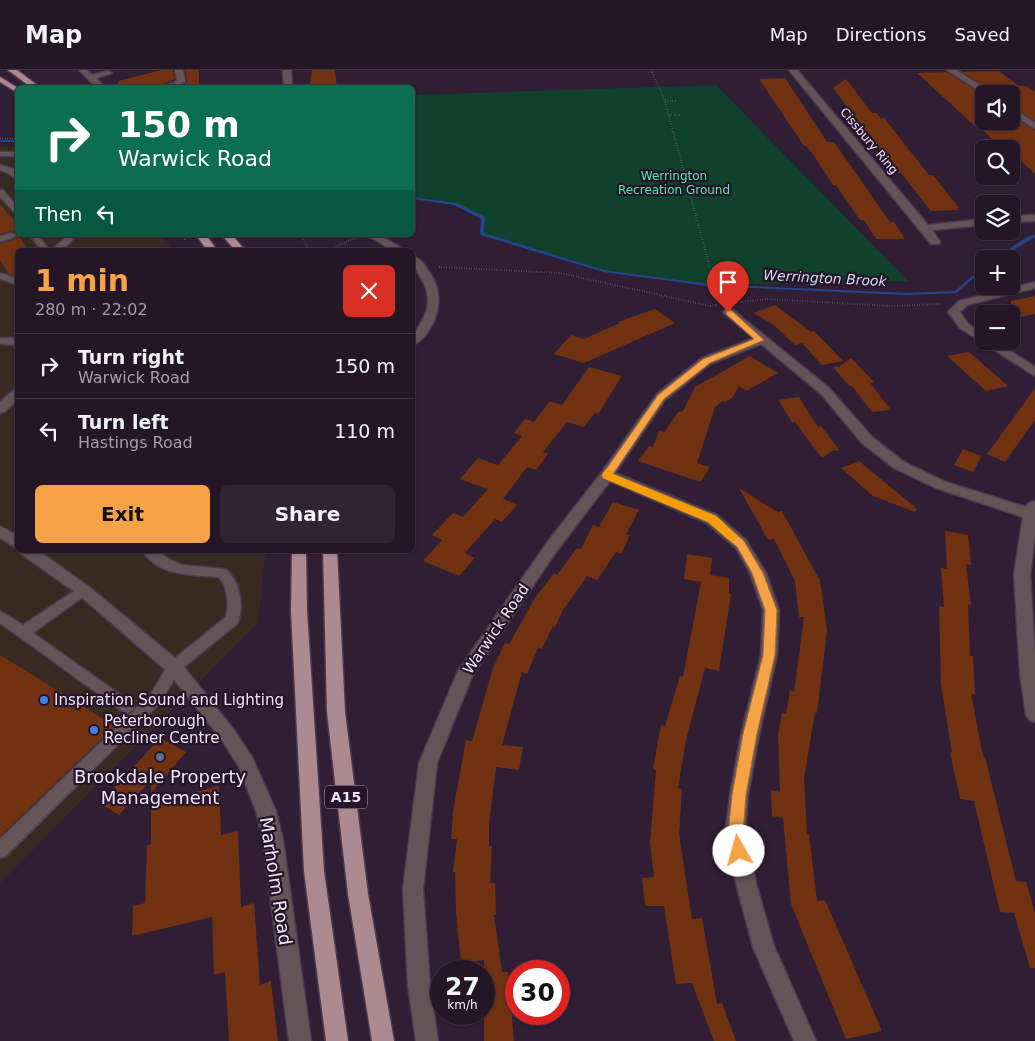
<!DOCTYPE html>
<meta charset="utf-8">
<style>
:root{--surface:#241627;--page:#302333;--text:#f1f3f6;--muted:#a39fa7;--line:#413544;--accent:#f6a247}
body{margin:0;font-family:"DejaVu Sans",sans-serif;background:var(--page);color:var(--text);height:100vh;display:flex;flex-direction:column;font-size:19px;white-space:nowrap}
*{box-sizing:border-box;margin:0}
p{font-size:16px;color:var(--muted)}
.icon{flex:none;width:28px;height:28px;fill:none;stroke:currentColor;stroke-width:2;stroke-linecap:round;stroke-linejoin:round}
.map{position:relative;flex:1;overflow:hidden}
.sheet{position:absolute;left:15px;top:178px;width:400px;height:305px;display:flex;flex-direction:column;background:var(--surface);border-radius:8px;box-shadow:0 1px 4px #0004,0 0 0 1px var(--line)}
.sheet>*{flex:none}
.banner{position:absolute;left:15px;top:15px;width:400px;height:152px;border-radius:8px;box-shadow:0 1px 4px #0004,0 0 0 1px var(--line);background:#0b6e4f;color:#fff;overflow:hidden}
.controls{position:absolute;left:975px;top:15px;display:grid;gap:10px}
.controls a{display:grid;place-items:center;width:45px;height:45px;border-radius:8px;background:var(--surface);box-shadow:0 1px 4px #0004,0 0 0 1px var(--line);font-size:25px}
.speed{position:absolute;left:430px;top:890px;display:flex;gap:10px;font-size:25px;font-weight:700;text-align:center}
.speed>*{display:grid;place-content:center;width:65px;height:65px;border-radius:50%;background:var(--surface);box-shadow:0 1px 4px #0004,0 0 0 1px var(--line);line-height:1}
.speed small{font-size:12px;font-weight:400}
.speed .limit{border:8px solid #d22;background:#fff;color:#111}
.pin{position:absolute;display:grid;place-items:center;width:42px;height:42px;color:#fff;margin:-51px -21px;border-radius:50% 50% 50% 0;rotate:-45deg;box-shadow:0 0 5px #0007}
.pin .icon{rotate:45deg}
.me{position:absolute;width:55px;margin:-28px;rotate:353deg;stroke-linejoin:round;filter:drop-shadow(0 0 4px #0008)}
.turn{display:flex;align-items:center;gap:18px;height:105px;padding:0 20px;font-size:22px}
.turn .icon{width:65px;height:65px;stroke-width:2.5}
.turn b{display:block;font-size:35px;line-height:42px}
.then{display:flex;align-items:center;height:48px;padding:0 20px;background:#0003;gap:10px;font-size:19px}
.round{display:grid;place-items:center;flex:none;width:52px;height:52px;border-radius:8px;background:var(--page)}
.summary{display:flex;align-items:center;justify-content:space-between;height:85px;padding:0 20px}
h1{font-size:30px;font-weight:600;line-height:38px;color:var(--accent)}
.primary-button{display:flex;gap:10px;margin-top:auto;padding:10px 20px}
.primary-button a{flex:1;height:58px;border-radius:8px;background:var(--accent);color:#111;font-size:20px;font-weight:600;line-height:58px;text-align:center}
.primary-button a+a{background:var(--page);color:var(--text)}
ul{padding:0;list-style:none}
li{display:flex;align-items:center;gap:15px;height:65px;padding:0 20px;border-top:1px solid var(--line)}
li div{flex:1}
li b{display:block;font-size:19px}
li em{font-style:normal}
header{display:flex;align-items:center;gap:30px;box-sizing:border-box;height:70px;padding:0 25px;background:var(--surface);border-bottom:1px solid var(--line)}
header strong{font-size:24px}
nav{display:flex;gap:28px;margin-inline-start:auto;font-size:18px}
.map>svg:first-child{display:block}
.industrial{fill:#3a2920}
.green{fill:#0f412c}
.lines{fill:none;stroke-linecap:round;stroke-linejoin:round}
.stream{fill:#24458c;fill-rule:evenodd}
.building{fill:#713212}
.service-casing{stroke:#4b3a4f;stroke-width:3}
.minor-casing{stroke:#4b3a4f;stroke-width:3}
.tertiary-casing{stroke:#4b3a4f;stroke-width:3}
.trunk-casing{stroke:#4b3a4f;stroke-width:3}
.path{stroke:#7b6b7f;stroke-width:2;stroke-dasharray:0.5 2;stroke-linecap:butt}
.service{fill:#645457;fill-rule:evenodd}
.minor{fill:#645457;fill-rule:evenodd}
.tertiary{fill:#645457;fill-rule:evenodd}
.trunk{fill:#ad8a90;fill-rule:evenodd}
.route{fill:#f6a247;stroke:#a0692e}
.slow{fill:#f59e0b}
.shop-dot{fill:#3f7fe0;stroke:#26152a;stroke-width:2}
.service-dot{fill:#5c6f8a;stroke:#26152a;stroke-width:2}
.labels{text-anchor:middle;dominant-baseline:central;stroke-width:4.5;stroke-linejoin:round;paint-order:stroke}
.far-street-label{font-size:12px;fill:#f0e4f3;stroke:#26152a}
.far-park-label{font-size:12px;fill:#56e8aa;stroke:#26152a}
.far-water-label{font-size:14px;font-style:italic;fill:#d0dbf0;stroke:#26152a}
.shield{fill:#26152a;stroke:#b3a6b7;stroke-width:1}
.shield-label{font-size:14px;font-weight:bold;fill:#f0e4f3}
.street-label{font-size:15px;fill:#f0e4f3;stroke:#26152a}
.poi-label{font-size:15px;fill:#f0e4f3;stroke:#26152a;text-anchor:start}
.near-poi-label{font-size:18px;fill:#f0e4f3;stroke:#26152a}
.near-street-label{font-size:18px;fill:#f0e4f3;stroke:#26152a}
</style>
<header>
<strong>Map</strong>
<nav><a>Map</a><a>Directions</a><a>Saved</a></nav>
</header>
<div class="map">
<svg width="1035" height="971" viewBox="0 0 1035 971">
<rect width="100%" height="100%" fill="#301e34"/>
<!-- industrial -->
<polygon class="industrial" points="0,76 17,76 18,165 160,165 176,180 18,180 18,480 266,480 258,553 0,813"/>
<!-- green -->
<polygon class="green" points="716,15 908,211 708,215 603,201 482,164 483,148 455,134 413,128 413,25"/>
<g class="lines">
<!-- stream -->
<g class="stream">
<rect x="0" y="70" width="18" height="2"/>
<polygon points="412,127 457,133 485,147 484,163 604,200 708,214 907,223 955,221 984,196 984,200 956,223 907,225 708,216 603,202 480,165 481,149 454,135 412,129"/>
<polygon points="1035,165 1035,167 999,189 993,189 1029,166"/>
</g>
</g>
<!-- building -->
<g class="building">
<polygon points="162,0 173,0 175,9 155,18 118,18 118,11"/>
<polygon points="185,0 199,0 199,18 180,18 187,11"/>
<polygon points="312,0 335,0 337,18 309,18"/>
<polygon points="999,1 1019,16 1027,16 1035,22 1035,51 1011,35 1011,24 996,24 962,2"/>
<polygon points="947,2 984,26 984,51 1011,51 1011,45 1035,61 1035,104 1011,82 1011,79 1008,79 1003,73 997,74 983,60 979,60 917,3"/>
<polygon points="785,8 827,72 834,72 890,152 894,152 905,169 876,169 864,150 860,150 836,115 833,115 813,84 806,76 804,76 759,9"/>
<polygon points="846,9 872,43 876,43 881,48 884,48 929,105 933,105 959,138 956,138 958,140 931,141 901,103 898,103 892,97 833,18"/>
<polygon points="0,134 18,156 18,164 12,161 0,164"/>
<polygon points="18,165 28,180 18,180 18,207 9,204 0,190 0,174 16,169"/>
<polygon points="1035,226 1035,244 1011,249 1011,231"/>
<polygon points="775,235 811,262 814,261 843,291 822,295 802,273 795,275 775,256 754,243"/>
<polygon points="655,239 675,253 584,293 554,284 571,265 584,269 620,253 618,252"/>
<polygon points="969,282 1008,316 986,321 947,286"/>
<polygon points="750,286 778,303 746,321 739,316 732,328 725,332 722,331 715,337 697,393 710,397 701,412 638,391 649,376 653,377 659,361 665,362 678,342 683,341 695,317"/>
<polygon points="851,288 874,312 870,313 891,340 872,342 852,316 849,316 833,297 840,296"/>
<polygon points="589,297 622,306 598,344 595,343 584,357 567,352 543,382 548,384 536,400 527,397 503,429 517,435 502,452 495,449 465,483 475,488 459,506 423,491 442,470 432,465 453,443 463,447 488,419 460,409 478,388 498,395 522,366 514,363 525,349 534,352 550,331 562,335"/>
<polygon points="1035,318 1035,350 1005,392 987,384"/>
<polygon points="799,327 818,357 821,356 839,380 832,381 822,388 795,352 792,352 778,330"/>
<polygon points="963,379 982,386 973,402 954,395"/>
<polygon points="859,391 917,439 915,442 873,426 841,398"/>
<polygon points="739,418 778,442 782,441 820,511 827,560 817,643 815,642 804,709 807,764 809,764 817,831 825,830 882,961 846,969 791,834 783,748 772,746 771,720 780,722 778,664 782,643 786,644 790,620 794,622 804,547 799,547 795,511 774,469 768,470"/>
<polygon points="613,432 639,440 626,464 630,465 621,484 616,482 597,510 587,506 563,540 555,557 553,556 542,579 538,578 527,604 522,602 502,675 523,677 519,700 496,697 489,753 489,776 492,776 490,813 495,813 496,845 494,845 502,902 508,902 514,971 484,971 484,890 461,893 456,843 455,802 453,802 457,769 451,769 453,741 466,670 472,671 493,598 505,573 509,574 535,528 554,503 557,505 577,478 581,479 593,455 599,457"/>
<polygon points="945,461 968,465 971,495 966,494 971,535 968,534 970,586 973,586 975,625 971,624 983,686 985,687 1016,811 1026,812 1035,842 1035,898 1030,898 1014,843 1000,842 974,731 960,729 950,682 952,683 941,614 939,536 944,537 941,498 947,499"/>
<polygon points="687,484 712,488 710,505 729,508 729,523 731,524 719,601 705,598 686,670 678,718 682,719 679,764 692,849 702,848 717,934 722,933 736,971 714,971 692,913 676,914 664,836 645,836 642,808 654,807 650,772 656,700 653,699 661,655 665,656 680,606 683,607 701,512 684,509"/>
<polygon points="0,585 115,656 0,766"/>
<polygon points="160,668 186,682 151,723 151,710 119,745 100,734"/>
<polygon points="219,716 221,765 238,761 241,837 254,833 260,915 271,911 278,971 229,971 225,902 214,905 212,847 132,866 133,836 145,833 147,775 151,774 151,733"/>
</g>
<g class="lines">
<defs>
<g id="service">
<polygon points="177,12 179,13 179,15 157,18"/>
<rect x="0" y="82" width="18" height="4"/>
<polygon points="0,95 14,99 18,103 18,110 8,103 0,100"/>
<polygon points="0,120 3,120 18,138 18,146 0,127"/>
<polygon points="12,163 16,165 15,167 0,172 0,166"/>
<polygon points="30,165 38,165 49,180 41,180"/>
<path d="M68 165H76C69 175 64 180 52 180Z"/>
<polygon points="0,203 18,209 18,215 0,209"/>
<path d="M142 480H156L172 491 182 495 225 499C240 510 245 538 237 554L179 601 161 632 6 786 0 788V769L151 624 169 593 226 547C229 534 228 516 218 507 192 505 157 506 142 480Z"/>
<polygon points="83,515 88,517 89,520 88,523 33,563 132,633 134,637 132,641 127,643 122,641 0,553 0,541 23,555"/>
</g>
<g id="minor">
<polygon points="79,0 87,0 92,5 108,1 112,3 96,8 105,18 97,18"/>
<polygon points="175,0 183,0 185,11 177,18 169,18 177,10"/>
<polygon points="789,0 797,0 928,155 984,149 984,155 932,160 940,172 939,174 931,174"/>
<polygon points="947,0 956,0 994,24 984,24"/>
<polygon points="1011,37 1035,53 1035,59 1011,43"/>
<polygon points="1035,145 1035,151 1011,152 1011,146"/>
<polygon points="1035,212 1035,218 967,235 960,242 968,254 984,264 984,271 995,271 1035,297 1035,306 960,258 948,242 959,231"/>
<polygon points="729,239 733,240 829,318 872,367 904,392 946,412 1026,437 1029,433 1035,431 1035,466 1030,504 1035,583 1035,652 1029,650 1026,645 1020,604 1014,504 1023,447 936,418 894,398 862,373 821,324 761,274 710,294 665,330 615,403 717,445 746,470 766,503 779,540 777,585 759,665 748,725 745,764 757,817 774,876 816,971 794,971 753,877 737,817 725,764 730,725 741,665 761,585 763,540 750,503 736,478 707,453 610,411 556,482 473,604 437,693 423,819 430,916 438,971 416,971 408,916 403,819 419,693 458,601 546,474 602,402 657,324 702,288 754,268 725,244 723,242 725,240"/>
<polygon points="0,268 18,268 18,275 0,274"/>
<polygon points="18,319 18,330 4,342 0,343 0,332 14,320"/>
<polygon points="0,456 18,466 18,479 0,468"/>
<polygon points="19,480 37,480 88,516 180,592 234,660 252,687 276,741 283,770 311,971 289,971 263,770 256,741 239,697 222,670 168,602 78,524 21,484"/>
</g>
<g id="tertiary">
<polygon points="283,0 291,0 292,18 284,18"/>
<polygon points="367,165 379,165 405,180 392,180"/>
<path d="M412 186C420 188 425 195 429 202 442 220 441 241 429 260 425 266 420 273 412 275 412 259 429 249 428 229 427 209 412 201 412 186Z"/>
</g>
<g id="trunk">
<polygon points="8,0 17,0 41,18 32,18"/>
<polygon points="0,7 18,18 18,23 0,12"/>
<polygon points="196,165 206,165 217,180 207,180"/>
<polygon points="222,165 232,165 245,180 235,180"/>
<polygon points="292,480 306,480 307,541 324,801 348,971 326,971 304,801 291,541"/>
<polygon points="323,480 337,480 345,642 368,824 394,971 372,971 348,824 327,642"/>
</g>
</defs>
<!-- service casing -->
<use href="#service" class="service-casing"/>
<!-- minor casing -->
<use href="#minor" class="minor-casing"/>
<!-- tertiary casing -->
<use href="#tertiary" class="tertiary-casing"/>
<!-- trunk casing -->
<use href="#trunk" class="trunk-casing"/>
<!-- path -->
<g class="path">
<polyline points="651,0 664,28 717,224 722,231"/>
<polyline points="665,31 676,31"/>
<polyline points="669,45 681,45"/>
<polyline points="0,68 17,69"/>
<polyline points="182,165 186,171"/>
<polyline points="301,165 309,180"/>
<polyline points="328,180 357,167"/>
<polyline points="439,197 560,203 710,236 716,235"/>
<polyline points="740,232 766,229 891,236 940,234"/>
</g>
<!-- service -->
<use href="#service" class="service"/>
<!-- minor -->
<use href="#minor" class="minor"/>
<!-- tertiary -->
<use href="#tertiary" class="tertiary"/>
<!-- trunk -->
<use href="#trunk" class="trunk"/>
</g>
<!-- route -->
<polygon class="route" points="726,240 731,240 764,270 710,293 664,329 613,404 716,446 744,471 763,503 777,540 775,585 757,664 746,725 743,764 747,781 744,786 739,789 734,786 728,764 732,725 743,664 763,585 765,540 752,503 737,477 708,452 603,408 602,405 658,325 703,289 754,269 726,244"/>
<!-- slow -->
<polygon class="slow" points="609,399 612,400 613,404 716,446 738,467 733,471 729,470 708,452 603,408 602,405 605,400"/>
<!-- markers -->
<g class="shop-dot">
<circle cx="44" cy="630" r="5"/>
<circle cx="94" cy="660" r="5"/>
</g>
<circle class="service-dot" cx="160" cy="687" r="5"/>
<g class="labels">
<!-- far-street labels -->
<g class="far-street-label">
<text transform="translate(869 71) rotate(50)">Cissbury Ring</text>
</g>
<!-- far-park labels -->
<g class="far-park-label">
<text x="674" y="106">Werrington<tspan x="674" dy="14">Recreation Ground</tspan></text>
</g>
<!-- far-water labels -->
<g class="far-water-label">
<text transform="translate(825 208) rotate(3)">Werrington Brook</text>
</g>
<!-- shield labels -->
<rect class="shield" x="325" y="715.5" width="42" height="23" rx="4"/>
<g class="shield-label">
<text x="346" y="727">A15</text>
</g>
<!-- street labels -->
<g class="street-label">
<text transform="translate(496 559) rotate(-56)">Warwick Road</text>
</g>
<!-- poi labels -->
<g class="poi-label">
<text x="54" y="630">Inspiration Sound and Lighting</text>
<text x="104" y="651">Peterborough<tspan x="104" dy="17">Recliner Centre</tspan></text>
</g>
<!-- near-poi labels -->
<g class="near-poi-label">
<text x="160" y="706">Brookdale Property<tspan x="160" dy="21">Management</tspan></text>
</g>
<!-- near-street labels -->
<g class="near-street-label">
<text transform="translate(276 811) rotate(81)">Marholm Road</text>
</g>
</g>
</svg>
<div class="controls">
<a><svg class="icon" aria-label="sound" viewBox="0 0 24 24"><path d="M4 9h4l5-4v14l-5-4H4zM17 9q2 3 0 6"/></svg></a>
<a><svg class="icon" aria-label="search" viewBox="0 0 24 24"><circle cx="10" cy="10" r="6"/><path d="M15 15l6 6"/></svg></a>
<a><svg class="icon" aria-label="layers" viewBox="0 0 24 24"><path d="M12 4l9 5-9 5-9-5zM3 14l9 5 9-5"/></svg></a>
<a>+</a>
<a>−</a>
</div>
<div class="speed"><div>27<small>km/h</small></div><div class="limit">30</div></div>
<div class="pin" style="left:728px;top:242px;background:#d93025"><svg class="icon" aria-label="arrive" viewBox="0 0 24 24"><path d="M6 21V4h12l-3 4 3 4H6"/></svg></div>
<svg class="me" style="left:739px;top:781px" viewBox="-20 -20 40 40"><circle r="19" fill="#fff"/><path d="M0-13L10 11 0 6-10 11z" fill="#f6a247"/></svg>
<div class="banner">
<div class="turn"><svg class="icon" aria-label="right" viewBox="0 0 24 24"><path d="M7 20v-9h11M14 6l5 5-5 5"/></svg><div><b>150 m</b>Warwick Road</div></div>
<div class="then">Then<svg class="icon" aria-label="left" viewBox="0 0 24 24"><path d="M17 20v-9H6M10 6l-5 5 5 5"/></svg></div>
</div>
<section class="sheet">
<div class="summary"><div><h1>1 min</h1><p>280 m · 22:02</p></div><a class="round" style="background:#d93025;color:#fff"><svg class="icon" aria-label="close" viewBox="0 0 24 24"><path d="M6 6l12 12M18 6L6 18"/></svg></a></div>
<ul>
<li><svg class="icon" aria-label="right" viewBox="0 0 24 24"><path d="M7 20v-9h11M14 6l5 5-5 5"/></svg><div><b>Turn right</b><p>Warwick Road</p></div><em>150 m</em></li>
<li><svg class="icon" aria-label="left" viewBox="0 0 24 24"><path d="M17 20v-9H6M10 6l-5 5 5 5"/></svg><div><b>Turn left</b><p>Hastings Road</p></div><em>110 m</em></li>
</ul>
<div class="primary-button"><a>Exit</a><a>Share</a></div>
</section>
</div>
